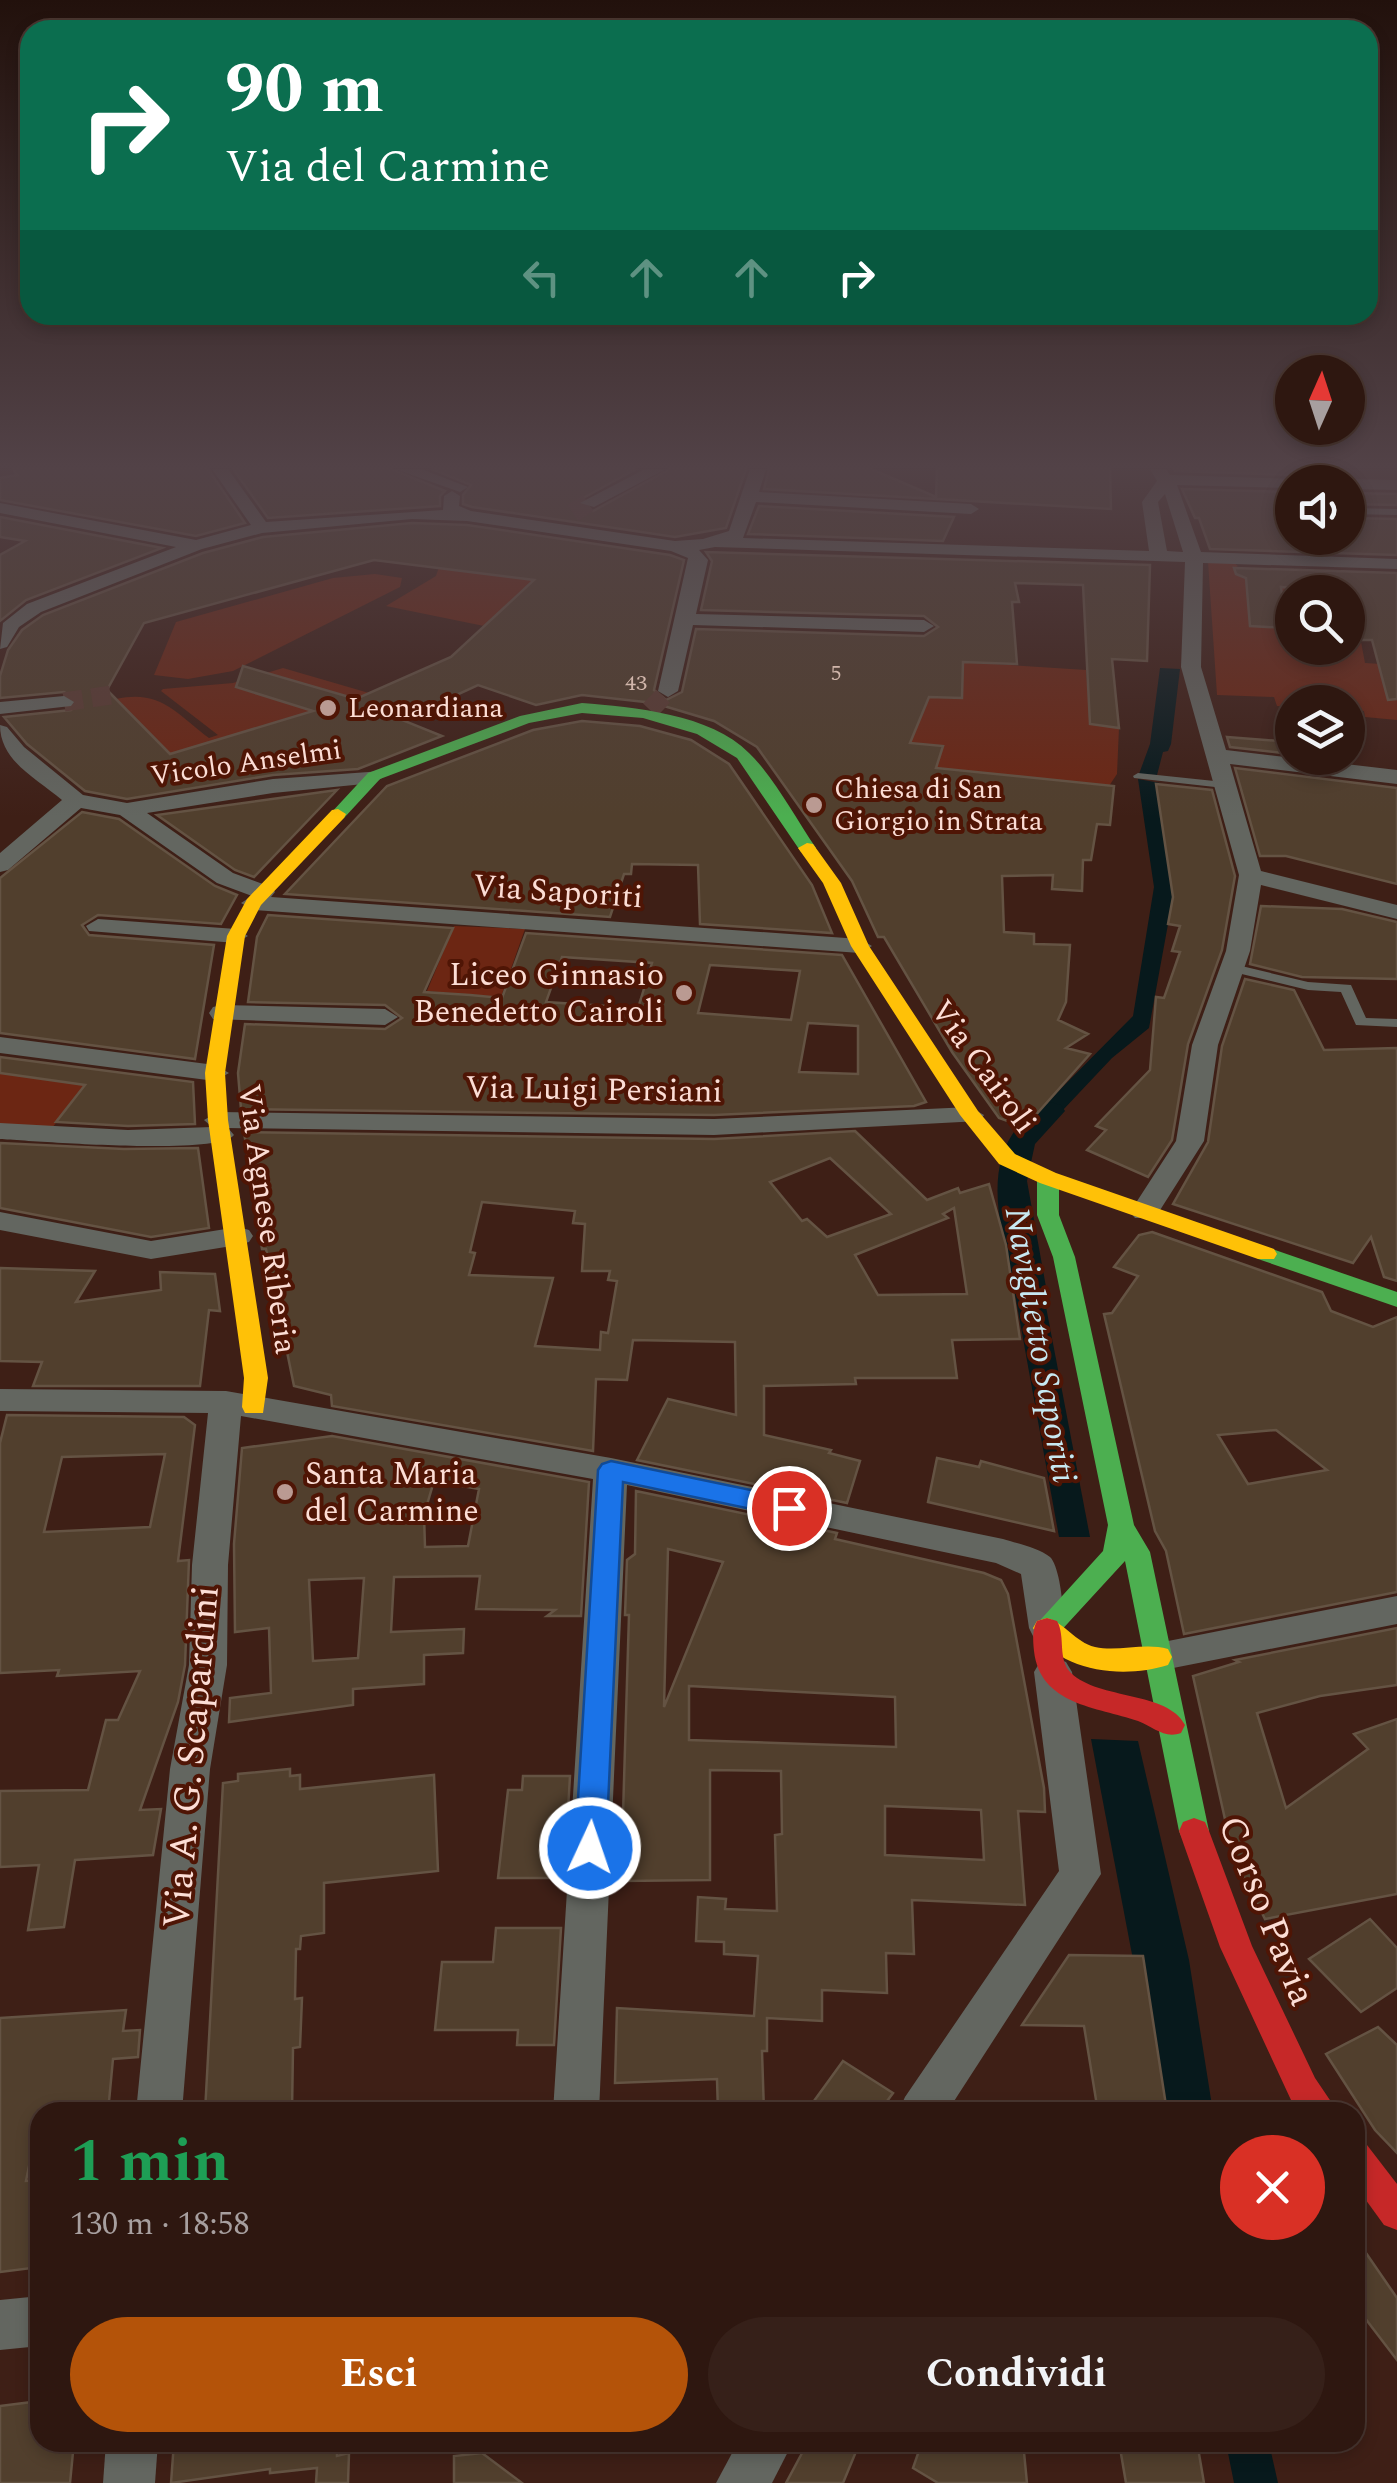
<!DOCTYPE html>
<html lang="it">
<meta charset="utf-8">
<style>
:root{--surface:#2e1710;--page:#362019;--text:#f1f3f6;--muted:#a79f9f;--line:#493630;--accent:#b45309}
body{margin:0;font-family:Spectral,serif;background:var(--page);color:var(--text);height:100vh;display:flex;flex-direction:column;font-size:38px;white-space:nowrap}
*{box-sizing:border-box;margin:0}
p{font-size:32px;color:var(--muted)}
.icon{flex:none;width:55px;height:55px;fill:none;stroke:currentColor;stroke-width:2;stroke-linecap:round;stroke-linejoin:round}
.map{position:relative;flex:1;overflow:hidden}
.details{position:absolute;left:30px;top:2102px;width:1335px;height:350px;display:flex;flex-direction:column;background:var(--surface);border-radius:30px;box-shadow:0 5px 15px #0003,0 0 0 2px var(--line)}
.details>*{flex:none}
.banner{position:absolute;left:20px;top:20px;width:1358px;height:305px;border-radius:30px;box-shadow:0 5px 15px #0003,0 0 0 2px var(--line);background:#0b6e4f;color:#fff;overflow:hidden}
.needle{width:65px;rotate:3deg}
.buttons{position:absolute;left:1275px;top:355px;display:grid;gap:20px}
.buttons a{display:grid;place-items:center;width:90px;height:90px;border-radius:50%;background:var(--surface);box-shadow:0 5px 15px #0003,0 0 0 2px var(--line);font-size:50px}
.pin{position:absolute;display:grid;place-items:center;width:85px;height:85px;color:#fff;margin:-42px;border:5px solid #fff;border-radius:50%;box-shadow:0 2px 10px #0007}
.me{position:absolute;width:110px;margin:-55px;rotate:3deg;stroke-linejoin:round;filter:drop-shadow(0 0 8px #0008)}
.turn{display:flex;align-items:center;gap:35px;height:210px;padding:0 40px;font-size:45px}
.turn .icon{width:130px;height:130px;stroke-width:2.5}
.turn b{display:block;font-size:70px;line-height:85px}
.lanes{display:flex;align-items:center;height:95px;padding:0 40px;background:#0003;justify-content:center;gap:50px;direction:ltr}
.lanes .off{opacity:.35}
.round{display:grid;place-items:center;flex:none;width:105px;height:105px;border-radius:52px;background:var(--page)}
.head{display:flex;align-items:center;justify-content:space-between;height:170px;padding:0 40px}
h1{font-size:60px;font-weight:700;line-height:75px;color:#1e9e55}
.button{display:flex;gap:20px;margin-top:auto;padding:20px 40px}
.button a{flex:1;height:115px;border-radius:60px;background:var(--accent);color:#fff;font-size:40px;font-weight:700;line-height:115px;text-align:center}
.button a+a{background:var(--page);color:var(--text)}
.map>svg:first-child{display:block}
.green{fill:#6c2613}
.water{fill:#07191c}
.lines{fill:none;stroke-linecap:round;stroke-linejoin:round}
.canal{fill:#07191c;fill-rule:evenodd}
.building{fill:#513f2d;stroke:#645343;stroke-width:2.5;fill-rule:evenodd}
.street-tunnel{stroke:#5a3c33;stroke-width:19;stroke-dasharray:19 9;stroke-linecap:butt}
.lane{fill:#636660;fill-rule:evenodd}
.street{fill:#636660;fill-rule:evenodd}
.fast{fill:#4caf50;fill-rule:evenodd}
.slow{fill:#ffc107;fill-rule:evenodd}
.jam{fill:#c62828;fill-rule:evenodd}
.route{fill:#1a73e8;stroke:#114b97;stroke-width:2.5}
.poi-dot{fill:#ba9a92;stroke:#4f1505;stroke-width:4}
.labels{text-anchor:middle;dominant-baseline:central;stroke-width:8;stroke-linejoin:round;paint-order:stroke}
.far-number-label{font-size:22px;fill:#d1b6ab}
.far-poi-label{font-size:28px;fill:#fcddd5;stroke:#4f1505;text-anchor:start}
.far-street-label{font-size:28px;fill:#fcddd5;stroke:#4f1505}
.street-label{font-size:32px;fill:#fcddd5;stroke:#4f1505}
.poi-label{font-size:32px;fill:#fcddd5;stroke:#4f1505;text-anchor:end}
.water-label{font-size:35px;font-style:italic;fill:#c7e8f1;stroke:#4f1505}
.near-street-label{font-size:38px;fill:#fcddd5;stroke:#4f1505}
</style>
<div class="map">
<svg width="1397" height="2483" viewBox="0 0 1397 2483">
<rect width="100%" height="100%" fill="#3e1f16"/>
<!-- green -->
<g class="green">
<polygon points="1208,562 1234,563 1238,566 1234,568 1236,574 1247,578 1250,626 1281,587 1330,590 1292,592 1292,648 1348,648 1348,594 1352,594 1365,663 1397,665 1397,720 1365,717 1364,711 1348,710 1348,702 1292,702 1292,707 1277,706 1274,697 1217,695"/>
<polygon points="439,567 534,580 484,626 386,606 436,576"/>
<polygon points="375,574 402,578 400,587 233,671 188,679 154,675 176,622 333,578"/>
<polygon points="963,662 1086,670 1090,723 1119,728 1117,774 1109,786 903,764 858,693 961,698"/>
<path d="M283 668 369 693 280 737 261 727 170 754 116 699C160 689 176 713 209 738L218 735 161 691 163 689 233 683Z"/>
<polygon points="454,926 525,929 501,997 427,991"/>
<polygon points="0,1073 85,1085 52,1128 0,1124"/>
</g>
<!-- water -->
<g class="water">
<polygon points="1160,668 1180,669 1171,744 1168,751 1163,752 1157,775 1139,774 1150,744"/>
<polygon points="1138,779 1160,783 1158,799 1173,897 1149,1028 1112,1058 1030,1145 1013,1137 1133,1016 1154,887"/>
<polygon points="1000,1176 1020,1185 1032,1229 1012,1232"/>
<polygon points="1034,1244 1090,1537 1059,1537 1006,1245"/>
<polygon points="1091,1739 1138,1741 1189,1960 1213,2112 1162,2112"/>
<polygon points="1226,2443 1269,2443 1278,2483 1234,2483"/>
</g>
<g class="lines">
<!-- canal -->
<path class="canal" d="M1050 1102 1061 1105 1065 1111 1035 1144 1027 1181 1046 1287 1041 1294 1029 1298 1017 1294 1012 1287C1003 1231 979 1165 1024 1120 1033 1111 1038 1105 1050 1102Z"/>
</g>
<!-- building -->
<g class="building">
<polygon points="13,469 208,469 245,523 196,536 0,500 0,478 17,475"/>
<polygon points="233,469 391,469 445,491 440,496 440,506 268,518"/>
<polygon points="432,469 636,469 576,502 593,511 670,469 746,469 726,528 675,537 472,507 463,504 463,495 471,485"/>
<polygon points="769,469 871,469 936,497 937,469 1110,469 1111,509 764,489"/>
<polygon points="1174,469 1292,469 1292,475 1175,471"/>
<polygon points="1182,489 1292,492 1292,538 1305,539 1348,541 1348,518 1397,519 1397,555 1210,549 1199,518 1195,518"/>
<polygon points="1348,493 1397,494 1397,505 1348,504"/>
<polygon points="759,506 954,517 943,541 748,534"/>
<polygon points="0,517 162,548 26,600 0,621 0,555 25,541 0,537"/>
<path d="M412 523 467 525 670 555 684 560 654 690 666 700 682 692 696 629 924 636 938 627 924 616 701 610 712 561 706 552 1150 565 1147 661 1112 659 1119 728 1090 724 1083 585 1015 583 1019 602H1012L1017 664 963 662 962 698 929 697 910 743 943 746 936 768 1114 786 1110 825 1097 824 1091 860H1083L1082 891 1052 889 1053 875 1002 876 1004 932 1034 934V944L1070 945 1066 1002 1058 1020 1088 1034 1066 1048 1090 1054 1025 1127 999 1118 952 1052 884 937H878L852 881 757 747 714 721 654 703 582 695 536 705 478 685 402 720 442 736 358 769 273 775 127 799 85 791 27 744 4 717 71 710 77 704 76 699 64 692 0 698V676L8 650 22 630 43 615 203 553 263 537ZM374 560 534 580 451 657 356 699 243 666 236 687 313 711 170 754 107 690 144 623Z"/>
<polygon points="1234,568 1397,573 1397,699 1388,700 1372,640 1360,640 1352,594 1281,587 1286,628 1250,626 1246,578 1236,574"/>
<polygon points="582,721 640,726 691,740 729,764 812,885 832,933 700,924 698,865 632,864 631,874 624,874 610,917 285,894 387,786 533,730"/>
<polygon points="1227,737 1292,742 1292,754 1230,747"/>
<polygon points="1235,768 1397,788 1397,884 1286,856 1260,856"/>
<polygon points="1156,784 1212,790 1235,876 1222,950 1188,1044 1172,1140 1148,1177 1087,1150 1106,1130 1096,1126 1150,1070 1156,997 1164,998 1180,952 1172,951 1180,926 1168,924 1173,897"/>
<polygon points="337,790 254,877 235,870 157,815"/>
<polygon points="82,812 119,819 215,886 237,895 221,924 98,915 82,925 89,935 214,945 195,1059 0,1033 0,878"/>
<polygon points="1261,906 1342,909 1397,922 1397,979 1302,977 1250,964"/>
<path d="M268 915 453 928 424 992 470 995 502 998 526 933 842 955 926 1102 914 1106 714 1115 241 1109 238 1073 245 1024 385 1029 402 1018 385 1005 248 1002 257 937ZM562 957 652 963 638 1008 546 1002ZM710 965 800 971 791 1020 698 1013ZM808 1023 858 1026V1074L799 1072Z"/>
<polygon points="1245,979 1294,990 1324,1050 1397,1048 1397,1281 1384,1277 1371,1237 1353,1263 1173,1204 1208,1142 1222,1046"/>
<polygon points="0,1057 193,1082 195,1124 128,1126 56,1122 85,1085 0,1073"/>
<path d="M855 1131 927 1200 958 1188 960 1193 989 1184 1006 1245 1020 1339 952 1340 957 1378H855L856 1384 764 1386V1435L831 1450 829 1453 860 1461 847 1503 637 1460 668 1399 736 1415 735 1342 633 1340 627 1380 596 1379 593 1451 332 1406 331 1395 294 1386 266 1249H262L244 1132 714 1139ZM830 1158 891 1214 827 1237 807 1219 802 1221 770 1182ZM482 1202 575 1211 573 1223 585 1224 582 1271H610L608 1280 617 1281 608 1333 601 1332 600 1350 535 1346 553 1278 469 1275 475 1253 470 1252ZM954 1208 967 1294 878 1295 855 1255 948 1218 943 1214Z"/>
<polygon points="0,1143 124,1149 198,1148 209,1228 151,1237 0,1208"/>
<path d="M1152 1232 1322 1292 1331 1311 1373 1327 1397 1317V1592L1184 1634 1166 1551 1155 1531 1104 1314 1112 1313 1138 1276 1114 1267 1139 1235ZM1276 1430 1327 1470 1248 1484 1218 1435Z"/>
<polygon points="0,1268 95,1271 76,1302 161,1290 160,1272 215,1274 220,1311 209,1310 200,1386 33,1386 42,1362 0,1361"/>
<path d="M7 1415 184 1417 195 1425 178 1561 189 1560 185 1665 178 1702 140 1810 161 1809 153 1855 75 1860 64 1927 28 1930 39 1865 0 1867V1791L88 1790 106 1720H118L140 1671 57 1676 59 1670 0 1673V1443ZM165 1454 150 1527 44 1532 62 1457Z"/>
<path d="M332 1436 589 1482 581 1616H547L555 1610 476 1609 480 1576 394 1577 391 1632 464 1629 463 1653 424 1655V1684L353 1689V1705L229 1722 230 1698 271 1693 269 1628 235 1632 234 1544 242 1448ZM434 1481 479 1489 468 1546 425 1547 424 1515ZM364 1578 358 1658 313 1661 309 1580Z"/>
<polygon points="937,1458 979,1467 981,1461 1044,1478 1054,1531 928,1502"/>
<path d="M636 1491 837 1533 835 1539 984 1573 1001 1580 1008 1594 1044 1788 1045 1812 1018 1811 1025 1905 912 1900 914 1954 886 1953 887 1993 822 1990V2021L767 2018V2051H762L764 2112H718L717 2079 615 2083 617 2008 754 2016 758 1956 724 1954V1942L696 1941 698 1897 726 1899 725 1909 777 1911 775 1835 782 1834 781 1771 710 1770V1880L621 1881 629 1615H625L627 1560 635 1554ZM668 1549 723 1562 664 1707ZM689 1686 895 1697 896 1747 689 1740ZM885 1806 981 1810 984 1860 885 1855Z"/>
<polygon points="1397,1628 1397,1685 1320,1696 1257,1713 1286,1808 1368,1749 1354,1734 1397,1719 1397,1894 1265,1919 1233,1855 1193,1676 1239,1662 1235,1660"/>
<polygon points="290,1769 290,1776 300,1775 300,1789 434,1775 438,1871 324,1883 324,1933 301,1936 300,1949 296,1949 295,1999 302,1998 300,2047 293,2048 292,2112 205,2112 223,1783 238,1781 238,1774"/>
<polygon points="523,1776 570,1776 564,1878 498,1878 508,1790 522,1790"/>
<polygon points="1370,1919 1397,1948 1397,1988 1361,2012 1309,1959"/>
<polygon points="496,1928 561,1928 554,2045 517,2045 518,2030 435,2030 442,1962 493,1962"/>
<polygon points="1069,1955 1143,1956 1167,2112 1098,2112 1084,2026 1022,2025"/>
<polygon points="126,2010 123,2031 140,2030 138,2057 113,2059 108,2112 40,2112 26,2181 40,2180 40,2267 0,2272 0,2018"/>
<polygon points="1378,2027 1397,2045 1397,2153 1375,2130 1326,2054"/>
<polygon points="843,2061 893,2093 879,2112 806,2112"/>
<polygon points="1355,2237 1397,2298 1397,2360 1355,2305"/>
<polygon points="40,2401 40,2442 74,2442 70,2483 0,2483 0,2406"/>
<polygon points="174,2442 337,2442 337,2456 349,2453 348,2483 316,2483 317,2468 270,2473 270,2469 171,2483"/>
<polygon points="808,2442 860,2442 843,2483 786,2483"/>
<polygon points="922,2442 1023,2442 1027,2483 938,2483 913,2468"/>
<polygon points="1119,2442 1197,2442 1204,2483 1126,2483"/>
<polygon points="482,2453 522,2483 454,2483 454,2456"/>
</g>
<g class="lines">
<!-- street-tunnel -->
<g class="street-tunnel">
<polyline points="573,513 588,503"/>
<polyline points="64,702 111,695"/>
<polyline points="650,710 668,691"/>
</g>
<!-- lane -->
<g class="lane">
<polygon points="1348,508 1397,509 1397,515 1348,514"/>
<polygon points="1138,773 1224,782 1229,785 1224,788 1134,778 1133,776"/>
<polygon points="1233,964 1308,982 1351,985 1366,1018 1397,1019 1397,1027 1356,1025 1341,992 1308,990 1229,971 1227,968"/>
</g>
<!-- street -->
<g class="street">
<path d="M212 469H228L266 522 443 510 444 496 452 491 460 496 459 506 471 511 675 541 703 539 729 531 750 469H766L759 492 971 504 979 509 971 514 756 502 743 538 1149 551 1142 502 1157 481 1150 469H1166L1170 475 1298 479 1300 482H1292V488L1177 485 1201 552 1397 559V569L1203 563 1201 667 1226 750 1397 770V784L1230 764 1261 871 1397 905V919L1261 885 1250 951 1218 1045 1204 1141 1155 1218H1135L1130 1212 1176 1141 1192 1045 1226 951 1239 875 1181 667 1185 562 715 547 699 550 708 560 696 614 924 620 934 626 924 632 693 625 678 691 668 697 658 691 688 558 671 551 467 521 412 519 262 533 202 549 41 612 19 627 7 647 0 649 3 623 27 604 176 547 0 513V503L196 540 251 525ZM1165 494 1183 552 1167 551 1158 502Z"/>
<polygon points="395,469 421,469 468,487 460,492"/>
<polygon points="645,469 666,469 594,507 580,503"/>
<polygon points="1348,479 1397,480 1397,490 1348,489 1348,482 1341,482"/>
<polygon points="64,696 74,702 71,706 0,714 0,702"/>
<path d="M0 725 7 727 24 747 83 795 127 803 273 779 382 771 385 776 374 783 273 793 147 813 233 873 271 887 275 892 271 897 860 939 872 946 860 953 253 910 241 903 252 896 217 883 120 815 81 808 8 870 0 872V853L62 800C36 778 0 761 0 725Z"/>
<polygon points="98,919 236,929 248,936 236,943 89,931 86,926"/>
<polygon points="222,1005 385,1009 398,1017 385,1025 213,1019 209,1013 213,1007"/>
<polygon points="0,1037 215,1065 229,1073 215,1081 0,1053"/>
<path d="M970 1107 984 1115 980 1121 714 1135 228 1128 234 1135C218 1156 35 1141 0 1139V1123L128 1130 212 1127 204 1120 218 1112 714 1119Z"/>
<polygon points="0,1212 151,1241 238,1227 249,1230 253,1236 249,1242 238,1245 151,1259 0,1230"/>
<path d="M0 1389 226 1391 611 1458 1003 1539C1016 1543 1039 1548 1050 1557 1061 1567 1067 1626 1060 1638L1047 1642 1034 1638 1029 1628 1021 1574 996 1563 627 1485 599 2112H553L593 1479 241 1416 228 1565 227 1665 210 1769 182 2112H136L170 1769 189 1665 192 1565 208 1413 0 1411Z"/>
<polygon points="1397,1596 1397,1624 1158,1671 1145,1667 1139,1657 1145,1647 1158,1643"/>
<polygon points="1053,1657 1066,1662 1072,1672 1101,1874 947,2112 898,2112 905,2097 1059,1871 1034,1672 1040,1662"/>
<polygon points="40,2296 40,2346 0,2350 0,2300"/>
<polygon points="106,2442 158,2442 155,2483 103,2483"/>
<polygon points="738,2442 793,2442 772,2483 716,2483"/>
</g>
<!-- fast -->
<g class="fast">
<path d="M582 703C633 707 711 714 749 753 774 777 796 819 816 848L813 852H801L737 758 697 734 643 718 582 713 529 723 380 779 344 818 338 819 330 814 368 773 520 716Z"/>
<polygon points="1048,1172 1059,1178 1059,1215 1075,1257 1134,1525 1150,1552 1209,1831 1205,1840 1194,1844 1183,1840 1179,1831 1125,1561 1057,1635 1047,1638 1037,1635 1033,1628 1103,1551 1108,1525 1053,1257 1037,1215 1037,1178"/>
<polygon points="1266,1247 1397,1292 1397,1307 1258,1259 1255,1254 1258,1249"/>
</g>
<!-- slow -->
<g class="slow">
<polygon points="338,809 346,814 344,818 261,905 245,936 225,1073 228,1120 268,1378 263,1413 245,1413 242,1407 244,1378 208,1120 205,1073 227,936 247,899 332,810"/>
<polygon points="807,843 813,844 841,883 869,946 978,1111 1015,1154 1056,1173 1274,1249 1277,1254 1274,1259 1258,1259 1040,1183 999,1164 960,1115 851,946 823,883 798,848"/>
<path d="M1047 1618C1065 1623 1075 1642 1095 1647 1119 1652 1145 1642 1168 1649L1172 1657 1168 1665C1124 1679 1058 1673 1033 1628L1037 1621Z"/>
</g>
<!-- jam -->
<g class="jam">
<path d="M1047 1618 1057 1621C1066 1637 1057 1659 1071 1673 1099 1700 1168 1691 1185 1725L1181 1733C1164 1739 1154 1727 1138 1721 1097 1707 1040 1705 1034 1651 1033 1640 1032 1630 1037 1621Z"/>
<polygon points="1194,1818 1205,1822 1209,1831 1252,1946 1315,2078 1338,2112 1301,2112 1291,2100 1220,1947 1179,1831 1183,1822"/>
<polygon points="1355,2141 1367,2145 1397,2184 1397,2230 1384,2225 1355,2185"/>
</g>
</g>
<!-- sky -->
<linearGradient id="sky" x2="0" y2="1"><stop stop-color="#22110c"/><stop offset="0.57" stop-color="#524247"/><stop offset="1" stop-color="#524247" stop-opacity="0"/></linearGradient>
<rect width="1397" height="817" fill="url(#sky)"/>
<!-- route -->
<polygon class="route" points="611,1461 789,1498 798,1501 802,1508 798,1514 789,1517 623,1482 606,1848 601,1857 590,1861 579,1857 575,1848 598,1470 602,1464"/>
<!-- markers -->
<g class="poi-dot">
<circle cx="328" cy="708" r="10"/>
<circle cx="814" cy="805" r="10"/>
<circle cx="684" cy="993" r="10"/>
<circle cx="285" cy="1492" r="10"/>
</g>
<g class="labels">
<!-- far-number labels -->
<g class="far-number-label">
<text x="836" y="673">5</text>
<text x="636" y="683">43</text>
</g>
<!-- far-poi labels -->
<g class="far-poi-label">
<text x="348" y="708">Leonardiana</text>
<text x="834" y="789">Chiesa di San<tspan x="834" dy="32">Giorgio in Strata</tspan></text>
</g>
<!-- far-street labels -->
<g class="far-street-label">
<text transform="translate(246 763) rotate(-8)">Vicolo Anselmi</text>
</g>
<!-- street labels -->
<g class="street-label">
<text transform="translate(558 892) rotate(4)">Via Saporiti</text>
<text transform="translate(983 1067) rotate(54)">Via Cairoli</text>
<text transform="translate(594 1090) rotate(1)">Via Luigi Persiani</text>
<text transform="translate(267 1219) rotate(82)">Via Agnese Riberia</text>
</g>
<!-- poi labels -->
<g class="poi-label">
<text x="664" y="975">Liceo Ginnasio<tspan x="664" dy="37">Benedetto Cairoli</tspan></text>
<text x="305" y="1474" text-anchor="start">Santa Maria<tspan x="305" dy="37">del Carmine</tspan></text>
</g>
<!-- water labels -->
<g class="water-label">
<text transform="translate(1040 1345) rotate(80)">Naviglietto Saporiti</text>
</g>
<!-- near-street labels -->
<g class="near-street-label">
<text transform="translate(192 1757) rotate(-85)">Via A. G. Scapardini</text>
<text transform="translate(1266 1911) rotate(68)">Corso Pavia</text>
</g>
</g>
</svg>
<div class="buttons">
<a><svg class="needle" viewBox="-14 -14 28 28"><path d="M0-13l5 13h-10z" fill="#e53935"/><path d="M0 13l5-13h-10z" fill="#a79f9f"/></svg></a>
<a><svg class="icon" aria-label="sound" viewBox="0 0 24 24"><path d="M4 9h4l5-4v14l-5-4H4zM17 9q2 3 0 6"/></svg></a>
<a><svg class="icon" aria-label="search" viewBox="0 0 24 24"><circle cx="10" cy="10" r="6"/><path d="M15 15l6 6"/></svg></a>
<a><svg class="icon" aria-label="layers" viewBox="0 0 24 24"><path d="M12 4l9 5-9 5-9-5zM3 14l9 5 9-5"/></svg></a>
</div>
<div class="pin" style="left:789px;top:1508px;background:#d93025"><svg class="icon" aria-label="arrive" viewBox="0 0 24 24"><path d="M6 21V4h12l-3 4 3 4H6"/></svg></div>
<svg class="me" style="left:590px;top:1848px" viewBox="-20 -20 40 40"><circle r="17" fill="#1a73e8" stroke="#fff" stroke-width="3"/><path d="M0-11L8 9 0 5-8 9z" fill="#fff"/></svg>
<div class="banner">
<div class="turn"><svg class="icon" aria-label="right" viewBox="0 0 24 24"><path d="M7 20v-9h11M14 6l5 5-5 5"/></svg><div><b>90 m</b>Via del Carmine</div></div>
<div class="lanes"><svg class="icon off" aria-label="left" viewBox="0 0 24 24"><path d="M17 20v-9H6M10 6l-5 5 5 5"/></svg><svg class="icon off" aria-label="ahead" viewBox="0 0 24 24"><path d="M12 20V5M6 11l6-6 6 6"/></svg><svg class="icon off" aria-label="ahead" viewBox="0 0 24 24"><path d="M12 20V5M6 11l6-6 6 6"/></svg><svg class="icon" aria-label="right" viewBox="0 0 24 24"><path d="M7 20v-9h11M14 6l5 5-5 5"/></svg></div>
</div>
<section class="details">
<div class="head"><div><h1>1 min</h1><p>130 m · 18:58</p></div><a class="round" style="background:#d93025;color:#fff"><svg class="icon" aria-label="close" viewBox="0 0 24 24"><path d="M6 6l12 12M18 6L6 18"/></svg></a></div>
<div class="button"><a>Esci</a><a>Condividi</a></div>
</section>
</div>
